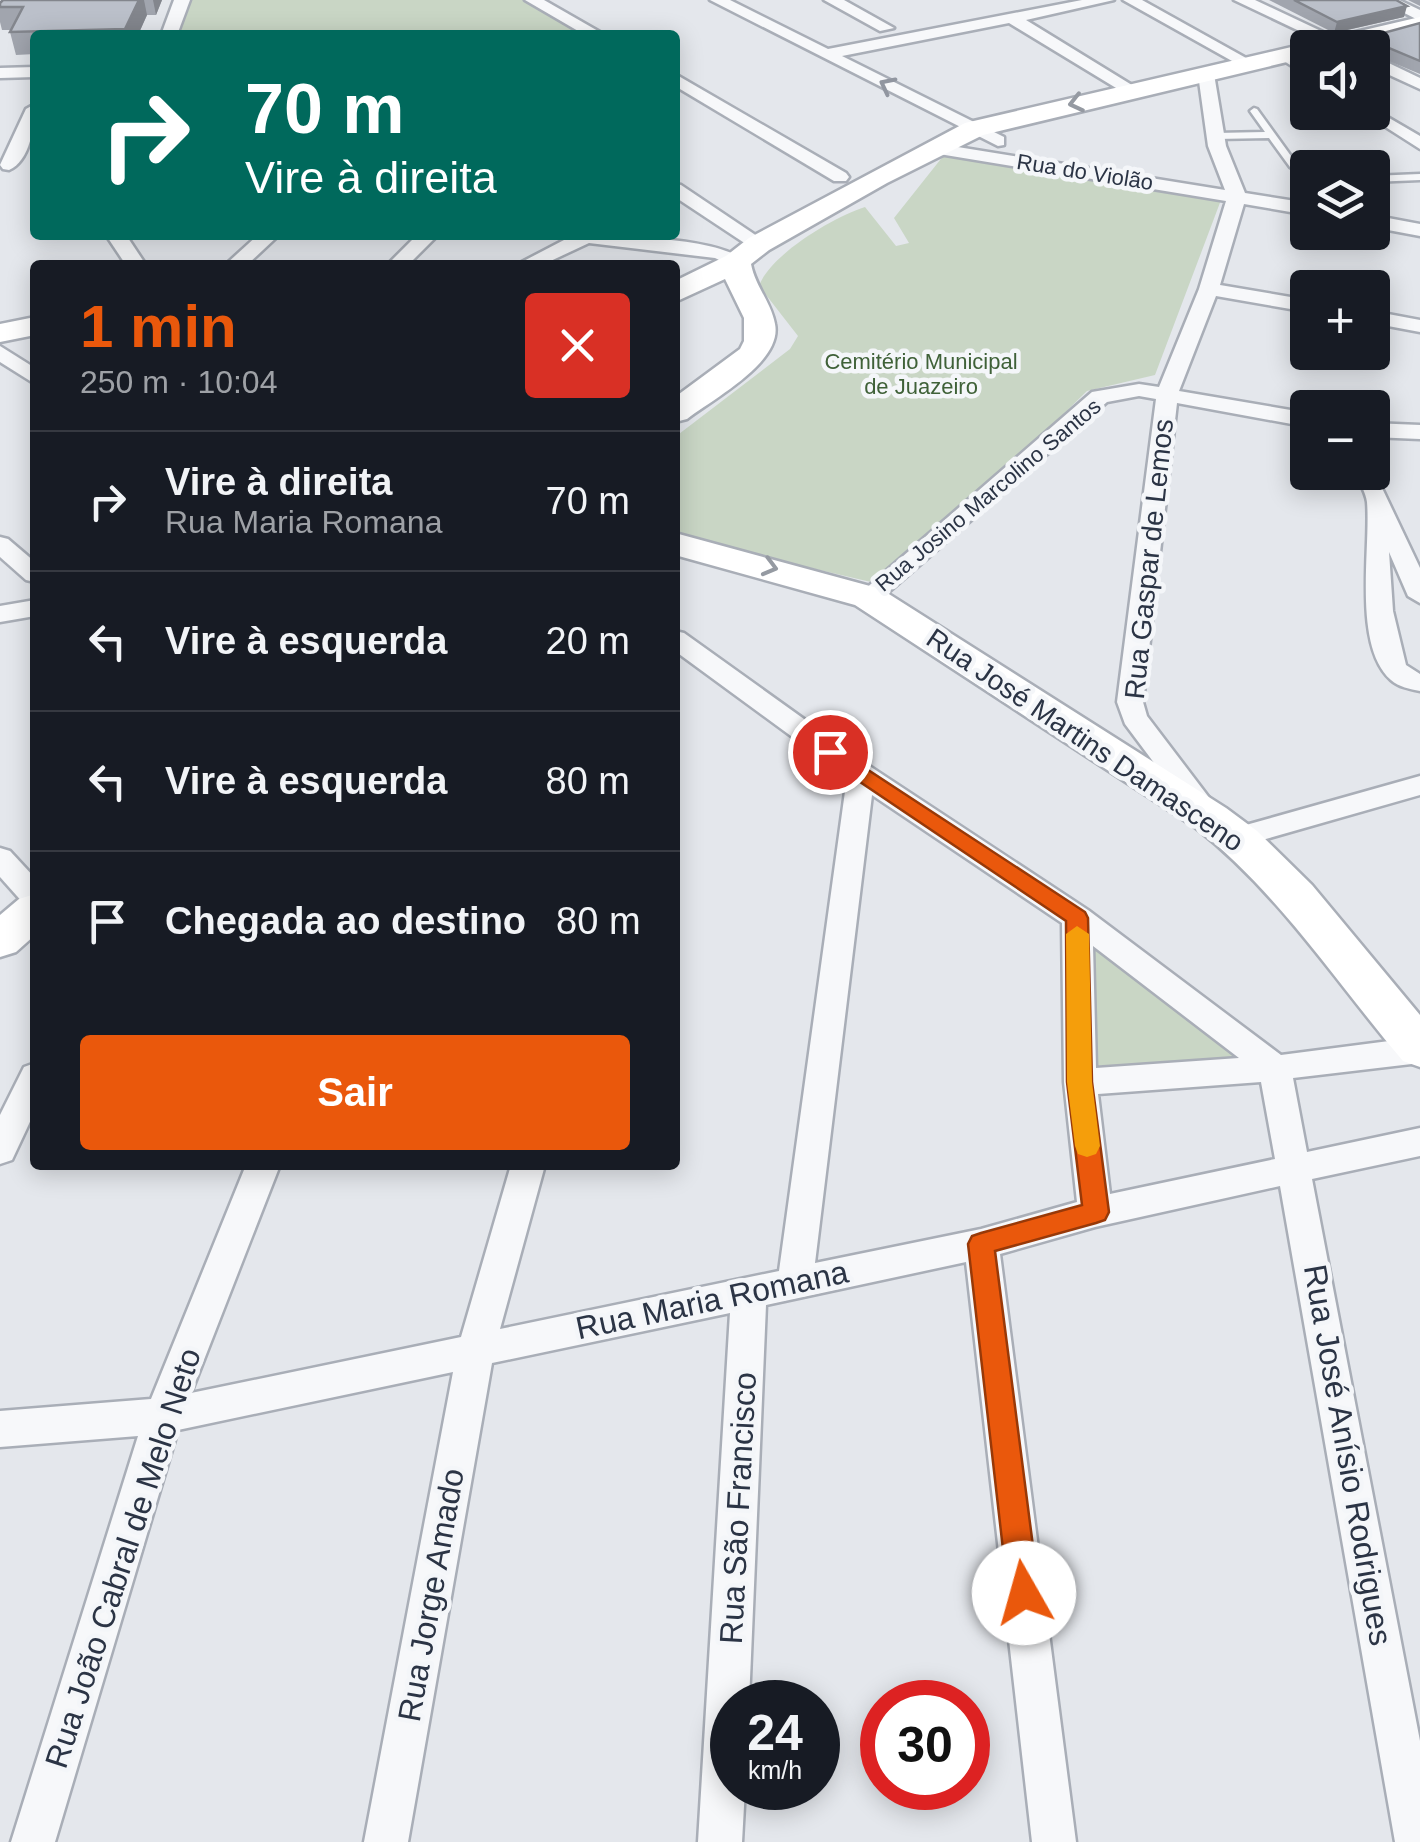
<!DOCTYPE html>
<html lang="pt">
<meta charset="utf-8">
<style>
:root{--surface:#171b24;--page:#20242c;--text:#f1f3f6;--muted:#9ea1a6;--line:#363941;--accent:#ea580c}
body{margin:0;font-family:Arial,sans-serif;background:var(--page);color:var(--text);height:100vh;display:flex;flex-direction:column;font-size:38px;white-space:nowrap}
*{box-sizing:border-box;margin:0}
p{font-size:32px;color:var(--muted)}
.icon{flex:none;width:55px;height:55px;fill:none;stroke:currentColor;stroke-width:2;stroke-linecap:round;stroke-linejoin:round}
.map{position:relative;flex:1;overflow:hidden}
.side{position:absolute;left:30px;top:260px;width:650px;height:910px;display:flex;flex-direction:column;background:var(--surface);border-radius:10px;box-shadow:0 5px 25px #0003}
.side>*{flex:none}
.top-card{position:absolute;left:30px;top:30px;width:650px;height:210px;border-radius:10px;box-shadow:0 5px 25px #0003;background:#00695c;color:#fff;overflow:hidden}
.tools{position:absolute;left:1290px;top:30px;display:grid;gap:20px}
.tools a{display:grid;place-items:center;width:100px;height:100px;border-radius:10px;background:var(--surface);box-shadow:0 5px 25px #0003;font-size:50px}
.speed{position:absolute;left:710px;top:1680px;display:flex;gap:20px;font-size:50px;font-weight:700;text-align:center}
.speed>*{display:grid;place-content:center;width:130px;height:130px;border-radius:50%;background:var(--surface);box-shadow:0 5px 25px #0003;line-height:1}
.speed small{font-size:25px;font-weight:400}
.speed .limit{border:15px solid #d22;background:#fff;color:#111}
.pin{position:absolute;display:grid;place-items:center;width:85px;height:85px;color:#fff;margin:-42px;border:5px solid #fff;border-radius:50%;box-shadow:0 2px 10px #0007}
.me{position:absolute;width:110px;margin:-55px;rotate:353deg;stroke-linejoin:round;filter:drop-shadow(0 0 8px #0008)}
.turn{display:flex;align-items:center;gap:35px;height:210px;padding:0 50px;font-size:45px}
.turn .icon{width:130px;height:130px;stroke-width:2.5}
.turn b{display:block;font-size:70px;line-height:85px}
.round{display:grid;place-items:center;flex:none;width:105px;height:105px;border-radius:10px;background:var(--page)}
.headline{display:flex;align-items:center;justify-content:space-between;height:170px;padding:0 50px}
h1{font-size:60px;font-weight:700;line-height:75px;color:var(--accent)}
.primary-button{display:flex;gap:20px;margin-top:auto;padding:20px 50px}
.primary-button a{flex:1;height:115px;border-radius:10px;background:var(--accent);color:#fff;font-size:40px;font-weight:700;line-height:115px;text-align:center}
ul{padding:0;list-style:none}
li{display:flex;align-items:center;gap:30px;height:140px;padding:0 50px;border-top:2px solid var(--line)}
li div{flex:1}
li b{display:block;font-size:38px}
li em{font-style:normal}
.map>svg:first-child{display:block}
.green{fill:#c9d6c5}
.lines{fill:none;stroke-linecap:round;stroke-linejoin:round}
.lane-casing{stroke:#a9aeb7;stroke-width:5}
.street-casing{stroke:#a9aeb7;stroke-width:5}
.secondary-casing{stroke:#a9aeb7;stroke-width:5}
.lane{fill:#f7f8fa;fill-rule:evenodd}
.street{fill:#f7f8fa;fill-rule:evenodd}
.secondary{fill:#fff;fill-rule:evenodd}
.wall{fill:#a1a5ae}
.shaded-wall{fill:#83868d}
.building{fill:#bbc0ca;stroke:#83868d;stroke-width:2.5}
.oneway{stroke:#9196a0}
.oneway2{stroke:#959aa2}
.route{fill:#ea580c;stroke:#983908;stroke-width:2.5}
.slow{fill:#f59e0b}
.labels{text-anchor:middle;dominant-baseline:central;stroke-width:9;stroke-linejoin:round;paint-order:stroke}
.far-street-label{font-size:22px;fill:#2b3445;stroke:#f4f6f9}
.far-park-label{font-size:22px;fill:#3f6138;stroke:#f4f6f9}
.street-label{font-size:28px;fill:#2b3445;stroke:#f4f6f9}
.near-street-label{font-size:32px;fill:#2b3445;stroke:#f4f6f9}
</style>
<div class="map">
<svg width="1420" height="1842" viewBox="0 0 1420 1842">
<rect width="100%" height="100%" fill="#e4e7ec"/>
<!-- green -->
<g class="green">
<polygon points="189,0 529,0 587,32 176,35"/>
<path d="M944 155 1221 200 1155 375 1087 391 888 586 675 536V437L790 349 798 336 759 286C770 255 833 217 865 207L896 246 909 243 894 218Z"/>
<polygon points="1087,927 1248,1059 1093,1066"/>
</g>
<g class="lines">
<defs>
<g id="lane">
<polygon points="1254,108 1257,109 1296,163 1308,170 1308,177 1290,167 1269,138 1216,139 1212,136 1216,133 1265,132 1250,111"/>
<polygon points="1420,174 1420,180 1372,182 1372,176"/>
</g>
<g id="street">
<polygon points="174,0 190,0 177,35 161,35"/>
<polygon points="525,0 544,0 605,35 585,35"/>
<polygon points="710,0 730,0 828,49 1082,0 1114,0 1026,20 1140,90 1126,94 1009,23 842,56 1004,137 1004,145 998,146"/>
<polygon points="824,0 844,0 894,28 880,31"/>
<polygon points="1123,0 1142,0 1255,63 1241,66"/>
<polygon points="1234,0 1255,0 1357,48 1335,48"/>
<polygon points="1379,0 1399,0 1420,10 1420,21"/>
<polygon points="1279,52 1291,52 1308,63 1308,76 1279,58"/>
<polygon points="1372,55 1420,78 1420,89 1372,67"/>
<polygon points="35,67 35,77 0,78 0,68"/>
<polygon points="1206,69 1214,74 1226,146 1245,193 1308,203 1308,215 1244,204 1220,285 1308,300 1308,312 1216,296 1179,391 1308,413 1308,427 1177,403 1143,702 1147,716 1220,812 1216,819 1196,819 1125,724 1117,702 1156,399 1139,396 1107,402 877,602 859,602 856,597 1092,392 1139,384 1159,387 1199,289 1226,201 933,153 924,148 933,143 1225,190 1208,146 1198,74"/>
<polygon points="675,74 846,173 849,177 846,181 834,181 675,86"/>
<path d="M35 104C35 125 30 161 9 170L3 169 0 165 26 109Z"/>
<polygon points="1372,108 1420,136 1420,149 1362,112 1372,112"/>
<polygon points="675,184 681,185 769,244 766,248 752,248 675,197"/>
<polygon points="1372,215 1420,224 1420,236 1372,227"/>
<polygon points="106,235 126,235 146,265 126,265"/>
<polygon points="258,235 279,235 247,265 225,265"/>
<polygon points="417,235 438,235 408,265 387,265"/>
<path d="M555 235C596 235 719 235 746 262L736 268 715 258 589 243 542 265H516L564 240Z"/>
<polygon points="1372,311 1420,320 1420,332 1372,323"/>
<polygon points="0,346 35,368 35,384 0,362"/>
<polygon points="1372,423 1420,425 1420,439 1372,437"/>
<path d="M1372 467 1420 568V603L1408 596 1389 552 1393 611 1406 665 1420 674V691C1410 689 1399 687 1391 680 1352 646 1371 547 1367 502 1366 493 1359 481 1355 472H1372Z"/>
<polygon points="0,537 8,539 35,562 35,582 26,580 0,557"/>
<polygon points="35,600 35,616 0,622 0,606"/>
<path d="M675 631 684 633 871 767 1088 910 1281 1055 1420 1037V1063L1293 1078 1307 1152 1420 1128V1156L1312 1179 1420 1741V1842H1395L1280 1186 1095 1227 1000 1254 1076 1842H1032L966 1262 766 1305 749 1702H732V1788H745L742 1842H698L730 1313 492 1363 408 1842H364L453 1372 178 1430 55 1842H11L138 1436 0 1447V1411L151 1399 246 1165H280L191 1393 461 1337 511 1165H545L500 1329 779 1271 847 777 675 651ZM872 795 1062 923 1064 1082 1077 1202 981 1229 815 1263ZM1093 946 1239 1058 1096 1068ZM1261 1082 1275 1159 1110 1194 1098 1094Z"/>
<polygon points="1420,776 1420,795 1238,847 1228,844 1224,837 1228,830"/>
<polygon points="0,848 10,851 35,878 35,908 25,905 0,877"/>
<polygon points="35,1063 35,1111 12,1160 0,1164 0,1115 24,1067"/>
</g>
<g id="secondary">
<path d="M1420 17V31L1351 48H1308V57L983 135 887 183 769 250 751 264C755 286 771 302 775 324 783 362 713 399 687 419L675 422V397L740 349 744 341V318L725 279 675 302V281L726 256 749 238 965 123Z"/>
<polygon points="35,317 35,335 0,342 0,324"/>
<path d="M675 533 881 589 1226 808 1257 831 1312 885 1420 1015V1067L1403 1061C1335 981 1279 893 1196 828L855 605 675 555Z"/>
<polygon points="35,894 35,935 16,952 0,957 0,915 19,899"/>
</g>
</defs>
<!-- lane casing -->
<use href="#lane" class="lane-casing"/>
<!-- street casing -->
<use href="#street" class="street-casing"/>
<!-- secondary casing -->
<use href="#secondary" class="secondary-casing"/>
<!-- lane -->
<use href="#lane" class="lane"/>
<!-- street -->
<use href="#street" class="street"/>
<!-- secondary -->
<use href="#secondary" class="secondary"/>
</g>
<!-- wall -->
<g class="wall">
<polygon points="3,0 162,0 156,15 147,15 138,35 35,35 35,54 16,55 10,32 11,30 2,30 0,22 0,3"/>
<polygon points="1269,0 1396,0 1404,17 1334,33"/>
<polygon points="1408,0 1420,0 1420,6"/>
<polygon points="1420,23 1420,74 1372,54 1372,48 1362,48 1365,38"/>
</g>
<!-- shaded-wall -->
<g class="shaded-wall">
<polygon points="139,0 144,0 147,15 138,35 127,35 125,29"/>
<polygon points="153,0 162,0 156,15"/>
<polygon points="1407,6 1404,17 1334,33 1337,22"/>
</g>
<!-- building -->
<g class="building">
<polygon points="3,0 139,0 125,29 10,32 23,7 0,7 0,3"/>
<polygon points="1294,0 1396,0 1407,6 1337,22"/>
<polygon points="1420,23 1420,61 1365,38"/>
</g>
<!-- one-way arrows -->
<defs><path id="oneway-chevron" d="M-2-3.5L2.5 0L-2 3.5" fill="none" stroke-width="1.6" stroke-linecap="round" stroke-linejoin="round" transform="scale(2.5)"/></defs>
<use class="oneway" href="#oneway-chevron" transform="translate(887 85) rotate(-153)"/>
<g class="oneway2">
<use href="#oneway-chevron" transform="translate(1076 103) rotate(167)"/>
<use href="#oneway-chevron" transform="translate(770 567) rotate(15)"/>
</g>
<!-- route -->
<polygon class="route" points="830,745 1085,912 1088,918 1092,1082 1109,1212 1105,1220 1096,1223 995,1251 1039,1593 1035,1604 1024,1608 1013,1604 1008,1593 968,1244 972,1236 981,1233 1082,1205 1067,1082 1066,921 823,757 820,752"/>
<!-- slow -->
<polygon class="slow" points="1077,926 1089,934 1092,1082 1100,1146 1096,1154 1087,1157 1078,1154 1075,1146 1067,1082 1066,934"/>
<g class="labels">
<!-- far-street labels -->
<g class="far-street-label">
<text transform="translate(1085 172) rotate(9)">Rua do Violão</text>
<text transform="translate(988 495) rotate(-40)">Rua Josino Marcolino Santos</text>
</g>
<!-- far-park labels -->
<g class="far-park-label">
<text x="921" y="361">Cemitério Municipal<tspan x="921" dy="25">de Juazeiro</tspan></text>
</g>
<!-- street labels -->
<g class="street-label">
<text transform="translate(1149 559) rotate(-84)">Rua Gaspar de Lemos</text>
<text transform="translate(1085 740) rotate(34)">Rua José Martins Damasceno</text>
</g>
<!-- near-street labels -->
<g class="near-street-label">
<text transform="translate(712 1300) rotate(-12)">Rua Maria Romana</text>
<text transform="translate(1348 1455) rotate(80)">Rua José Anísio Rodrigues</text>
<text transform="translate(738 1508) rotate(-87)">Rua São Francisco</text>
<text transform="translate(123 1558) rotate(-72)">Rua João Cabral de Melo Neto</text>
<text transform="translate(431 1595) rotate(-80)">Rua Jorge Amado</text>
</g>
</g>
</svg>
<div class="tools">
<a><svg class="icon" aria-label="sound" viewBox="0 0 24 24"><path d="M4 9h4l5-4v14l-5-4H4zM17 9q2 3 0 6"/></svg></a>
<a><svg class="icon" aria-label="layers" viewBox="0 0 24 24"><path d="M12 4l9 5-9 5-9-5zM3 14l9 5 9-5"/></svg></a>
<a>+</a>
<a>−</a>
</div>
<div class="speed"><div>24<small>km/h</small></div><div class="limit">30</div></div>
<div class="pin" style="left:830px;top:752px;background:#d93025"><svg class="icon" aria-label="arrive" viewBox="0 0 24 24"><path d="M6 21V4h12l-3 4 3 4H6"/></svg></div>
<svg class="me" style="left:1024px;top:1593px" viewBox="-20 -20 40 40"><circle r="19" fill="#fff"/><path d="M0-13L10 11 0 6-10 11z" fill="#ea580c"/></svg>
<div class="top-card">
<div class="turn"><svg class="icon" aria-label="right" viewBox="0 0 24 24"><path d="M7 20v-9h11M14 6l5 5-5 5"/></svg><div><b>70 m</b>Vire à direita</div></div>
</div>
<section class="side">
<div class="headline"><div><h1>1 min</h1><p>250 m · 10:04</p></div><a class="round" style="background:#d93025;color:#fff"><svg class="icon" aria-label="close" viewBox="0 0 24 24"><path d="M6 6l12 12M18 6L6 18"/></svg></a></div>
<ul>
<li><svg class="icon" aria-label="right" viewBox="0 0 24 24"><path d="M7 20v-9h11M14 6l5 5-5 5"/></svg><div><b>Vire à direita</b><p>Rua Maria Romana</p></div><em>70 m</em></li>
<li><svg class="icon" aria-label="left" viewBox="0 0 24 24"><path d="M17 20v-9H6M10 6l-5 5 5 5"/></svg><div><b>Vire à esquerda</b></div><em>20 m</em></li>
<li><svg class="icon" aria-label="left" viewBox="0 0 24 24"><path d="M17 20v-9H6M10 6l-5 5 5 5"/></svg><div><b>Vire à esquerda</b></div><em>80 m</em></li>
<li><svg class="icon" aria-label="arrive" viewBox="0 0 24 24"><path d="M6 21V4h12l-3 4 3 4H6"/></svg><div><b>Chegada ao destino</b></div><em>80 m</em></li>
</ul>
<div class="primary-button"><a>Sair</a></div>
</section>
</div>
